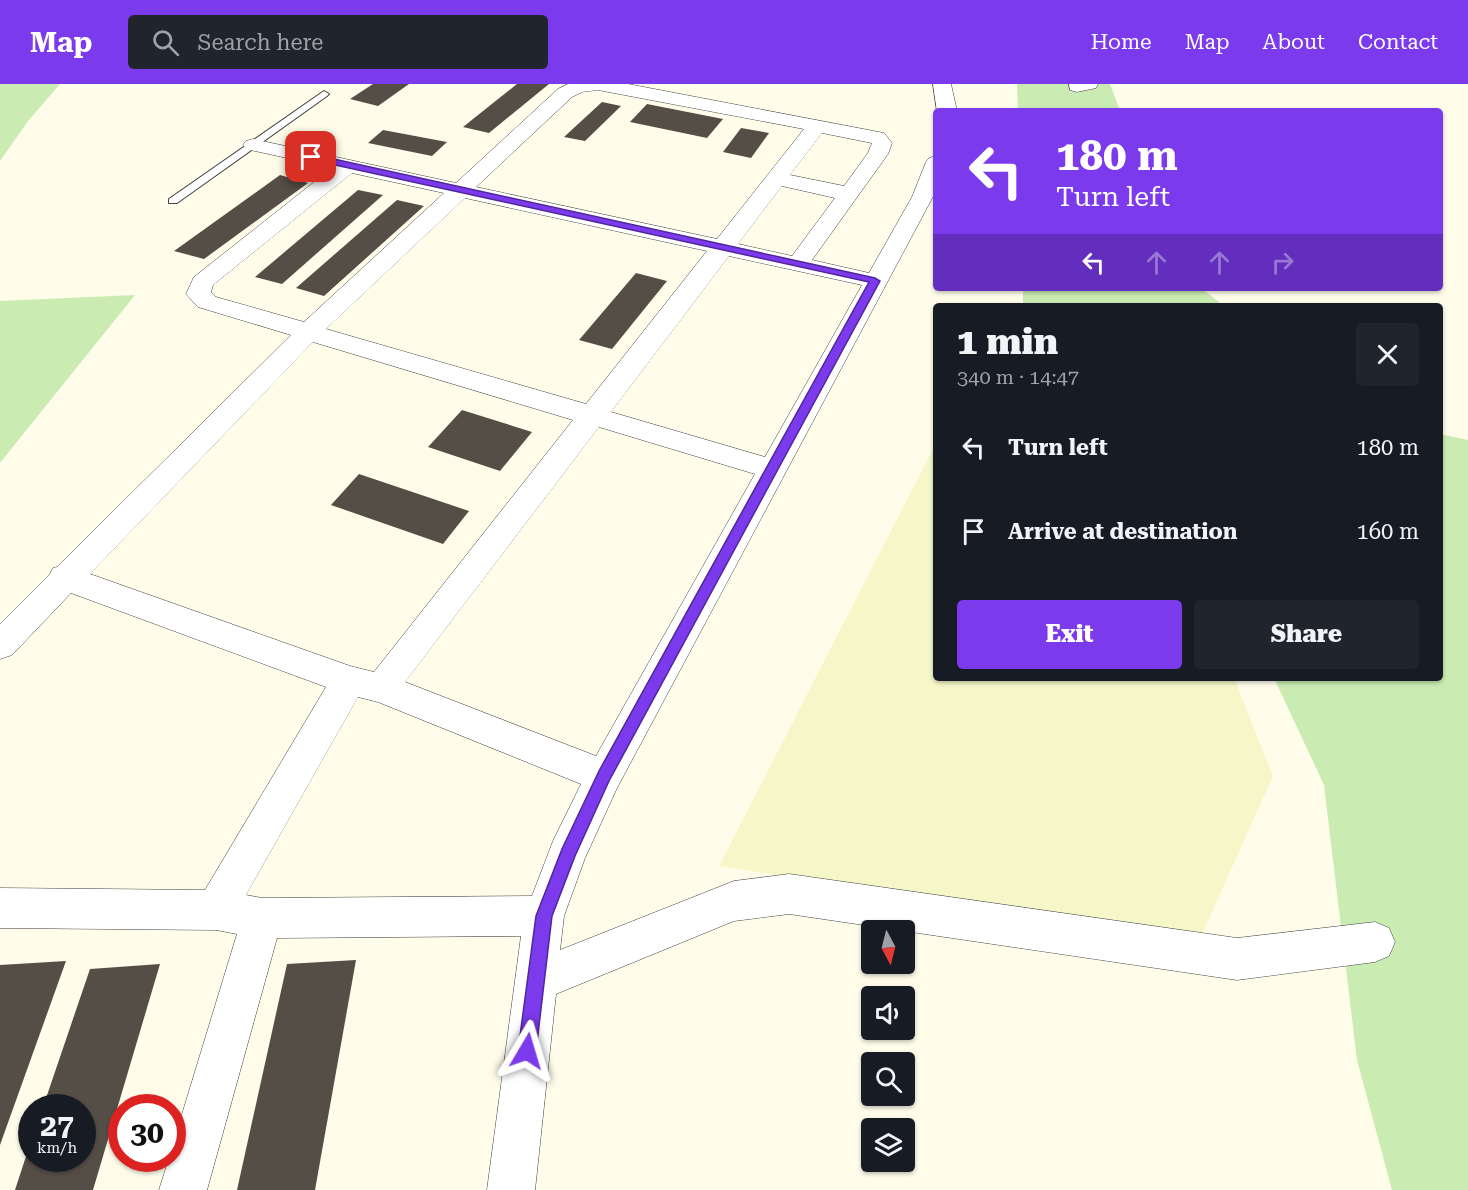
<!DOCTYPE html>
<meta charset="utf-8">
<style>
:root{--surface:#171b24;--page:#20242c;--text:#f1f3f6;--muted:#9ea1a6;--accent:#7c3aed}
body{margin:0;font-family:"Roboto Serif",serif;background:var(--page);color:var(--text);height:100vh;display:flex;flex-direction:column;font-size:22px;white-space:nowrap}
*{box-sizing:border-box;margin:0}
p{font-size:20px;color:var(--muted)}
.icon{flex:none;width:33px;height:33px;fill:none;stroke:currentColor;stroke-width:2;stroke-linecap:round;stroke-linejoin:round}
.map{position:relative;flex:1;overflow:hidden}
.sheet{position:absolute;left:933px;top:219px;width:510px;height:378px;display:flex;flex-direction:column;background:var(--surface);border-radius:6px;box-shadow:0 2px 4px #0004}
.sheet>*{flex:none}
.top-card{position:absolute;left:933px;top:24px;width:510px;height:183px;border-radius:6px;box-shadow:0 2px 4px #0004;background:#7c3aed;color:#fff;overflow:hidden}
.needle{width:39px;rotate:173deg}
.buttons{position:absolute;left:861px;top:836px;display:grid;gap:12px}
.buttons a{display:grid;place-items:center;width:54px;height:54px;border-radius:6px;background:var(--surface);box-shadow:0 2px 4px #0004;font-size:30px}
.speed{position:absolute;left:18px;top:1010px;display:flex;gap:12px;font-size:30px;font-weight:700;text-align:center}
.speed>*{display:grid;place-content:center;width:78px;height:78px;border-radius:50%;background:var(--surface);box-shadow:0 2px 4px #0004;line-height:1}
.speed small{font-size:15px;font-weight:400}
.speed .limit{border:9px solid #d22;background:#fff;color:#111}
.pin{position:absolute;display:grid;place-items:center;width:51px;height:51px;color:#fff;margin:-26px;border-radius:12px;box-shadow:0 3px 9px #0006}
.me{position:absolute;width:66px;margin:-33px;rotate:7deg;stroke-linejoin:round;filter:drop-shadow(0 0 4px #0008)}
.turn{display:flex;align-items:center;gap:21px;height:126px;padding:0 24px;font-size:27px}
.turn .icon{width:78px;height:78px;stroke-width:2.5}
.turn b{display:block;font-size:42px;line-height:51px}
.lanes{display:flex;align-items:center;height:57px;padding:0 24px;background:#0003;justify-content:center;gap:30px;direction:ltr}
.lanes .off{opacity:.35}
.round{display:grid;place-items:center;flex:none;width:63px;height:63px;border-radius:6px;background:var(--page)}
.headline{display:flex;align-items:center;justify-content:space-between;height:102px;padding:0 24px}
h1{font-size:36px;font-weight:800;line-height:45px}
.button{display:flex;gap:12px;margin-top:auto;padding:12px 24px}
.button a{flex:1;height:69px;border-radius:6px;background:var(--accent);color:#fff;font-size:24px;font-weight:800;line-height:69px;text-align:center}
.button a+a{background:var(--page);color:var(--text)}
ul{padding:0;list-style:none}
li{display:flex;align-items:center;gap:18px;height:84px;padding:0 24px}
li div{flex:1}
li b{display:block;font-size:22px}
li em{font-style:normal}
header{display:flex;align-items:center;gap:36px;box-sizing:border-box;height:84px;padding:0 30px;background:var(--accent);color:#fff}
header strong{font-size:28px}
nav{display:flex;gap:33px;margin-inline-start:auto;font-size:21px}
.search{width:420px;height:54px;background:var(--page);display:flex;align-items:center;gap:15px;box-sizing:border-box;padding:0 21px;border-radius:6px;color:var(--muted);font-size:22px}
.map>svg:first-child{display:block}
.farmland{fill:#f6f7c9}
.green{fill:#caecb2}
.building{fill:#554e47}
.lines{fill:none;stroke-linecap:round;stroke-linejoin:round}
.service-casing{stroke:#3f3f3f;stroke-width:2}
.minor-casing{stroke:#3f3f3f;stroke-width:1}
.service{fill:#fff;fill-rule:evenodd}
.minor{fill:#fff;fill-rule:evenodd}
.route{fill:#7c3aed;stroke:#51269a;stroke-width:1.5}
</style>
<header>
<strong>Map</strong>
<div class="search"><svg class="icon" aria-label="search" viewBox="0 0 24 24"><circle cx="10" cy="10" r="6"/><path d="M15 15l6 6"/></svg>Search here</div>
<nav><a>Home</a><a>Map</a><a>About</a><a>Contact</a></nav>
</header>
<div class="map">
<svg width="1468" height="1106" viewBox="0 0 1468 1106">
<rect width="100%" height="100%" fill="#fffdea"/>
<!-- farmland -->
<polygon class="farmland" points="936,359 936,594 1234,594 1273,692 1199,857 719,782"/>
<!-- green -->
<g class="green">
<polygon points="0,0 60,0 28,37 0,77"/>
<polygon points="1017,0 1110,0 1120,27 1018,27"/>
<polygon points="1023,204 1201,204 1224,222 1023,222"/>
<polygon points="135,211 0,379 0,217"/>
<polygon points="1440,350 1468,356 1468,1106 1392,1106 1357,976 1324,701 1274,594 1440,594"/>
</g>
<!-- building -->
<g class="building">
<polygon points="373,0 409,0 378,22 350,15"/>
<polygon points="517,0 549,0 489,49 463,43"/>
<polygon points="602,18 621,22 585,57 564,53"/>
<polygon points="647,20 723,35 707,54 630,38"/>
<polygon points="741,44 769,49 751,74 723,68"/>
<polygon points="383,46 447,58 432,72 368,59"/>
<polygon points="280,91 308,99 204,175 174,167"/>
<polygon points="358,106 383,111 282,200 255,193"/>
<polygon points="397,116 424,122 324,212 296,204"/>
<polygon points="636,189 667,197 612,265 579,256"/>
<polygon points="462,326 532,348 500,387 428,363"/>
<polygon points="359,390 469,427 443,460 331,421"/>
<polygon points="356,876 315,1106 237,1106 287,880"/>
<polygon points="66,877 0,1061 0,881"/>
<polygon points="160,880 93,1106 15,1106 31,1057 32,1074 82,1074 82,1023 43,1023 90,885"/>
</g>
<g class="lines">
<defs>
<polygon id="service" points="324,7 329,10 327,12 177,119 169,119 169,115"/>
<g id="minor">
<path d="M568 0H628L884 49 892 59 888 70 812 176 869 189 912 113 926 78 929 74 936 72V107L617 704 585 774 564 832 560 866 734 797 789 790 1237 854 1375 838 1389 844 1395 858 1389 872 1375 878 1237 896 789 830 734 837 556 910 535 1106H487L521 852 277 854 207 1106H159L169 1074H172V1063L237 850 216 846 0 844V804L205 806 326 603 71 509 12 571 0 575V540L50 490 53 484 57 483 291 251 198 223 186 210 194 193 332 84 246 65 243 61 246 57 253 55 456 99 558 5ZM598 6 804 45 717 155 476 103 572 13 582 8ZM822 49 872 59 868 69 844 102 790 91ZM352 89 444 109 304 238 216 213 211 208 213 201ZM782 102 835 114 792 172 738 160ZM465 114 707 167 586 320 326 245ZM729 172 862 201 765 373 611 328ZM313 258 573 336 374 588 350 582 90 490ZM599 343 755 390 596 672 405 598ZM358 613 378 618 581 700 553 757 532 812 262 814 246 811Z"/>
<polygon points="933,0 951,0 957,27 937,27"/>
<polygon points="1069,0 1098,0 1096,4 1077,8 1070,6"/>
</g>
</defs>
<!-- service casing -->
<use href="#service" class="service-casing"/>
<!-- minor casing -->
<use href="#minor" class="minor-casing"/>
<!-- service -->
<use href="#service" class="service"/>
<!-- minor -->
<use href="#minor" class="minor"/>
</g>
<!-- route -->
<polygon class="route" points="311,70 875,194 880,197 609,697 575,772 552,832 536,967 534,973 527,976 521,973 518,967 536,832 562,765 599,687 869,198 308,75 306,73"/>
</svg>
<div class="buttons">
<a><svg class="needle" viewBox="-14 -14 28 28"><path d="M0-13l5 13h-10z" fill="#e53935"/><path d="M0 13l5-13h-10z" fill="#9ea1a6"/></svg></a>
<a><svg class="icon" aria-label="sound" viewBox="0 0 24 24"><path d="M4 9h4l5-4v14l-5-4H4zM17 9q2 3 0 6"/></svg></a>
<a><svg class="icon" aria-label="search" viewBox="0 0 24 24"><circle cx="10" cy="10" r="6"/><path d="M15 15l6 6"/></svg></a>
<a><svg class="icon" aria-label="layers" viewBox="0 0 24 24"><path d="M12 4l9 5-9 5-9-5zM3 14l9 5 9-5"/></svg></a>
</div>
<div class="speed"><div>27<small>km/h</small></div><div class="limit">30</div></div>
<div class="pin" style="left:311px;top:73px;background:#d93025"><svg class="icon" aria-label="arrive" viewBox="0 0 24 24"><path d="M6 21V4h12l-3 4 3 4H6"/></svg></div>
<svg class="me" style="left:527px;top:967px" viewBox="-20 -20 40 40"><path d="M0-17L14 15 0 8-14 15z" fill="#7c3aed" stroke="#fff" stroke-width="4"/></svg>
<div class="top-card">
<div class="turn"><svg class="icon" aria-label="left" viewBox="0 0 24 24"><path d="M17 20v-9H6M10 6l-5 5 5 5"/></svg><div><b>180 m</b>Turn left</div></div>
<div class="lanes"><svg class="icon" aria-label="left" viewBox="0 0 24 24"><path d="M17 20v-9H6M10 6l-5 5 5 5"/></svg><svg class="icon off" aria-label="ahead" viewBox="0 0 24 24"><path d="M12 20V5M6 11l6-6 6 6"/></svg><svg class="icon off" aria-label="ahead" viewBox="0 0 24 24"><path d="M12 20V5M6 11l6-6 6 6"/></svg><svg class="icon off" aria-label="right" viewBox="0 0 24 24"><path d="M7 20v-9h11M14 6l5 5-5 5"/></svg></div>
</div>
<section class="sheet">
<div class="headline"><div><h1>1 min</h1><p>340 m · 14:47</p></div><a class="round"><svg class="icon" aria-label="close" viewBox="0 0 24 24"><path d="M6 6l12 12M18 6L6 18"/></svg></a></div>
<ul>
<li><svg class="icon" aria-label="left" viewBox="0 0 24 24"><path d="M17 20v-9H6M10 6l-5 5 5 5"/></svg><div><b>Turn left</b></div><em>180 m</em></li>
<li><svg class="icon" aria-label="arrive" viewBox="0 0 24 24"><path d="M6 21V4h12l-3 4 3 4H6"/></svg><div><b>Arrive at destination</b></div><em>160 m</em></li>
</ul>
<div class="button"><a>Exit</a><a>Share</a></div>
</section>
</div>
